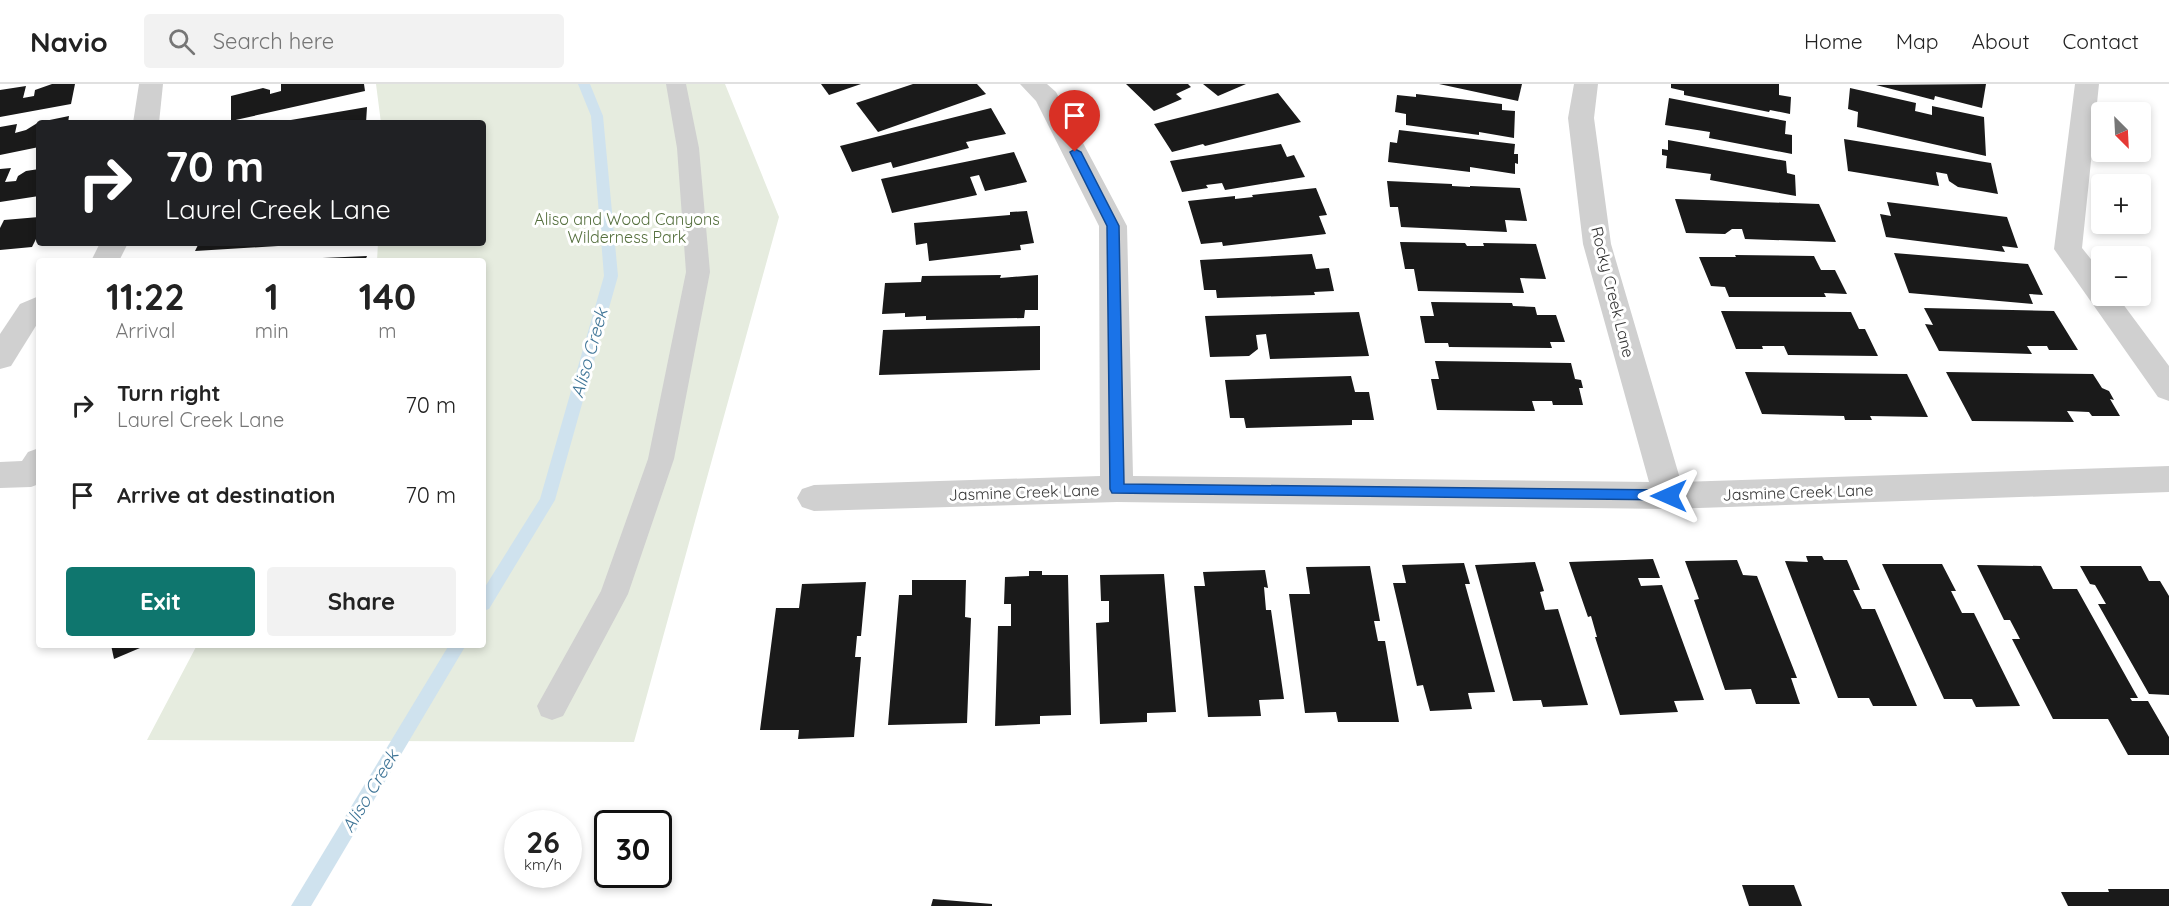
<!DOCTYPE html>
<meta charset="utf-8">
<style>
:root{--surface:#fff;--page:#f2f2f2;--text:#222;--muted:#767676;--line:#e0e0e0;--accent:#0f766e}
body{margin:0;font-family:Quicksand,sans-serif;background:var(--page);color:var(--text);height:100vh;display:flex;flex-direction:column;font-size:22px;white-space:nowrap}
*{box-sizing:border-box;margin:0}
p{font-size:20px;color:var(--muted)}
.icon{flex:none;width:33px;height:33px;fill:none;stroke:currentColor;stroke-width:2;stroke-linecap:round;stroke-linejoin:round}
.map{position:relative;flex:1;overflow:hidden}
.drawer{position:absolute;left:36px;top:174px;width:450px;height:390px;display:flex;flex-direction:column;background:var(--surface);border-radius:6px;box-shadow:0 3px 9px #0003}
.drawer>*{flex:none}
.banner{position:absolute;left:36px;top:36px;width:450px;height:126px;border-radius:6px;box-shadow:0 3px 9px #0003;background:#202124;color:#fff;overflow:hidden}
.needle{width:39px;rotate:156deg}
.tools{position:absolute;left:2091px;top:18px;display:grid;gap:12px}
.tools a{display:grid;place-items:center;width:60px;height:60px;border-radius:6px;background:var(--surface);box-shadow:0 3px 9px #0003;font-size:30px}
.speed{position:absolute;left:504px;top:726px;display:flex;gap:12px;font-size:30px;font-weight:700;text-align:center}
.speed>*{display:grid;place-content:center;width:78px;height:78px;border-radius:50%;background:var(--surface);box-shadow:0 3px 9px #0003;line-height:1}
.speed small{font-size:15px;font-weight:400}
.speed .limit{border:3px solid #111;border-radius:9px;background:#fff;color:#111}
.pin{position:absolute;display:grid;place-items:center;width:51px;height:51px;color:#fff;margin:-62px -26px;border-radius:50% 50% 50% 0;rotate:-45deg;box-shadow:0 0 6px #0007}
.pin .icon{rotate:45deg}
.me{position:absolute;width:66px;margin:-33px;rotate:270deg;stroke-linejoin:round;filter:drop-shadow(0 0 4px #0008)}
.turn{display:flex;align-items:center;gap:21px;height:126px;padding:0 30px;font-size:27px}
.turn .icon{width:78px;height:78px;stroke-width:2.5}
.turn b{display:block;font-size:42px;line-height:51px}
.eta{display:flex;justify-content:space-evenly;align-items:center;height:102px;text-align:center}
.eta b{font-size:36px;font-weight:700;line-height:42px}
.action{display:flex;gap:12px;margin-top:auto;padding:12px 30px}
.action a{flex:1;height:69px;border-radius:6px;background:var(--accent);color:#fff;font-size:24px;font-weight:700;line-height:69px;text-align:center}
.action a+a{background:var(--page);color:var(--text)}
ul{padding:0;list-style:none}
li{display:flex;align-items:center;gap:18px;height:90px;padding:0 30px}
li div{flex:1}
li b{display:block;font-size:22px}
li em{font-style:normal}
header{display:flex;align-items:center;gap:36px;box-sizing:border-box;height:84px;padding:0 30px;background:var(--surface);border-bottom:2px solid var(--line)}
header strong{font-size:28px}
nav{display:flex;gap:33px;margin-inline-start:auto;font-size:21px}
.search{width:420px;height:54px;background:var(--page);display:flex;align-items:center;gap:15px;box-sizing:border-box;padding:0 21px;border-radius:6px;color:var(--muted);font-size:22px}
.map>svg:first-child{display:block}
.green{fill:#e6ecdf}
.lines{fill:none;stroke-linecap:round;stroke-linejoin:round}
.stream{fill:#cfe2ee;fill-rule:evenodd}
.building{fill:#1a1a1a}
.service{fill:#d0d0d0;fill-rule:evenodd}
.minor{fill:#d0d0d0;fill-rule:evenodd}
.route{fill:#1a73e8;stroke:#114b97;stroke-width:1.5}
.labels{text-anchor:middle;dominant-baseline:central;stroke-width:6;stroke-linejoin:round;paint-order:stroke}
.park-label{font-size:16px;fill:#56703f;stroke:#fff}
.street-label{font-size:16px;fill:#333;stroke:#fff}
.water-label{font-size:18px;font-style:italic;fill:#3f7597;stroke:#fff}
</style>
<header>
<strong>Navio</strong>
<div class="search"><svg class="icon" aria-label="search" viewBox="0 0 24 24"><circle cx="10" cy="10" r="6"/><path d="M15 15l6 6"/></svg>Search here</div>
<nav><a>Home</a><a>Map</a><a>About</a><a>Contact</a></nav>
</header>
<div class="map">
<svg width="2169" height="822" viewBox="0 0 2169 822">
<rect width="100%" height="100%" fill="#fff"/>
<!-- green -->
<polygon class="green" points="376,0 725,0 779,133 634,658 147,656 197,561 483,561 483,177 377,177 378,159 483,159 483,39 381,39"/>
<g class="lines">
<!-- stream -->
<g class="stream">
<polygon points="578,0 590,0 603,32 618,192 555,416 489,525 483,527 483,506 540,415 604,192 591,32"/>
<polygon points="449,561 466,561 311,822 291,822"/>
</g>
</g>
<!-- building -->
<g class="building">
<polygon points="52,0 75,0 71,20 0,33 0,6 26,2 23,14 34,12 35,6"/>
<polygon points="281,0 364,0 365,7 231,37 231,12 263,4 270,6 270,10 281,7"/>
<polygon points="821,0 861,0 829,11"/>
<polygon points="913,0 977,0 986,10 878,48 856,19"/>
<polygon points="1126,0 1188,0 1191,3 1176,10 1182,15 1154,27"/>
<polygon points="1203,0 1246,0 1218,12"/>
<polygon points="1439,0 1522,0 1518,17"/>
<polygon points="1671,0 1779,0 1779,11 1791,13 1790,30 1770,26 1769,28 1684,11 1684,7 1671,4"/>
<polygon points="1986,0 1982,24 1935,12 1934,16 1876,1"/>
<polygon points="1850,4 1916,19 1915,27 1932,31 1932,22 1984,33 1986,72 1857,43 1858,28 1848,25"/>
<polygon points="1278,9 1301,38 1205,62 1203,60 1172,68 1154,40"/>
<polygon points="1416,10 1502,20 1502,26 1515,27 1514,54 1479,48 1479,51 1406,41 1406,30 1395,28 1397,11 1416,13"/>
<polygon points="1669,14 1786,37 1785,50 1792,51 1792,70 1709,54 1710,48 1665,41"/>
<polygon points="367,23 366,39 285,39 285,37"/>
<polygon points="991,24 1006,50 966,58 969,64 893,84 891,78 852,88 840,62"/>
<polygon points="69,32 68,39 40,39 40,38"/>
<polygon points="39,38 39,63 0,71 0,43 17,40 15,49 26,46"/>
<polygon points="1399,46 1515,60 1514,70 1518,70 1518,80 1515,79 1515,90 1470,83 1470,88 1388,78 1390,58 1397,59"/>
<polygon points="1844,55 1991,79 1998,110 1958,103 1949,97 1947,90 1936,88 1939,102 1848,87"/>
<polygon points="1668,56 1786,77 1787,89 1795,91 1796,112 1710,96 1711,90 1666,84 1667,72 1662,71 1662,65 1668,66"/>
<polygon points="1281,60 1287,73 1294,71 1305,93 1225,106 1222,99 1206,101 1208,104 1182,108 1170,77"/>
<polygon points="1014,68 1027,98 985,107 979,91 970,93 977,111 892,129 881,95"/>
<polygon points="11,84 5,98 16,97 18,92 26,87 39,85 39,112 0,118 0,85"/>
<polygon points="1387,97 1452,100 1452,102 1470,103 1470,102 1520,104 1527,137 1505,136 1507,148 1401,143 1398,123 1390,123"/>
<polygon points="1316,104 1327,131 1319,132 1326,150 1223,162 1222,158 1201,160 1188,117 1235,112 1235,115 1253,113 1252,111"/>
<polygon points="1675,115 1819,120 1836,158 1745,155 1742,145 1732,145 1725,150 1686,149"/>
<polygon points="1887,118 2007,133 2018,164 2002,162 2005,168 1886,153 1880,130 1891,132"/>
<polygon points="1027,127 1034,159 1020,161 1021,166 929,177 927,159 916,161 914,139 1010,131 1010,128"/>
<polygon points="39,133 39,149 32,163 0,166 0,144 4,136"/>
<polygon points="1400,158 1465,159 1467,162 1484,162 1483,159 1536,160 1546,195 1520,194 1524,209 1418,207 1414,185 1405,185"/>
<polygon points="199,159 294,159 294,161 195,167"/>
<polygon points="1894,169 2028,180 2043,211 2029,210 2033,220 1909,209"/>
<polygon points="1312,170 1316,185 1329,184 1334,207 1314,208 1315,211 1217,214 1216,206 1204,206 1200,176"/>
<polygon points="1735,171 1814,172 1821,186 1835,186 1847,210 1824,209 1826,213 1729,213 1725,203 1711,202 1699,173 1736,173"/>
<polygon points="367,172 365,177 300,177 300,175"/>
<polygon points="1001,191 1000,194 1038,191 1038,226 1025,226 1024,234 926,236 926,232 905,233 905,229 882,230 885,199 921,198 922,192"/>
<polygon points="1431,218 1512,219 1513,222 1535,223 1537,231 1556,231 1565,258 1550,258 1552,264 1449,263 1448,259 1425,259 1420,232 1434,232"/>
<polygon points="1924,224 2054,227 2078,266 2049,266 2047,262 2027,262 2032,270 1939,267 1925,240 1933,241"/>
<polygon points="1721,227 1851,228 1859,245 1865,245 1878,272 1788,271 1784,262 1762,262 1763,265 1736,265"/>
<polygon points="1359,228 1369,272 1270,275 1266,250 1256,251 1258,265 1249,272 1210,273 1205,232"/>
<polygon points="1040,242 1040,286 879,291 883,246"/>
<polygon points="1435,277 1571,279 1575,295 1581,296 1583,304 1579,304 1583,321 1553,321 1552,317 1532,317 1535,327 1437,326 1431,295 1439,295"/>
<polygon points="1745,288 1907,290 1928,333 1870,332 1872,336 1845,336 1844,332 1762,330"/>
<polygon points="1946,288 2093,290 2102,304 2109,307 2114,316 2110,315 2120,332 2092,332 2089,328 2067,327 2074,338 1972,337"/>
<polygon points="1351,292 1355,308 1369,308 1374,336 1352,336 1352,341 1246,344 1244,334 1230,334 1225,296"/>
<polygon points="1806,472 1822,472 1824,476 1847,476 1860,506 1853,506 1862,525 1875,525 1917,622 1873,622 1869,614 1838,614 1785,477 1808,478"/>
<polygon points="1653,475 1660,494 1638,494 1641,502 1662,501 1704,616 1674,617 1678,628 1620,631 1595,553 1597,553 1591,532 1588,533 1569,478"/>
<polygon points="1737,476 1743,491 1757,492 1797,594 1791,594 1800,620 1756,620 1751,605 1725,606 1694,516 1699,515 1685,477"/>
<polygon points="1535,478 1544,507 1540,508 1545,526 1558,525 1588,621 1543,623 1541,616 1513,617 1475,481"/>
<polygon points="1464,479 1470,500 1465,500 1495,608 1468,609 1472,625 1430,627 1423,601 1417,602 1393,499 1406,499 1402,481"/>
<polygon points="1882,480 1942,480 1956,507 1951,507 1962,529 1974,529 2020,622 1976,623 1972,615 1944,615"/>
<polygon points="1977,481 2041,482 2053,505 2077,505 2138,614 2130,614 2132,617 2148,617 2169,653 2169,671 2128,671 2108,635 2053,635 2012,555 2020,555 2010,536 2004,536"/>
<polygon points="1370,482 1380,537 1374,537 1378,557 1385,557 1399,638 1338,638 1336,628 1305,629 1289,510 1310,510 1306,483"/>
<polygon points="2080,482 2141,482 2149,497 2160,497 2169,512 2169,611 2149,610 2098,520 2106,520 2095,501 2090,500"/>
<polygon points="1265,486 1268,504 1264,503 1266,526 1271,526 1284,615 1259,616 1261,632 1208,633 1194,502 1205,502 1203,488"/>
<polygon points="1029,487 1042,487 1042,491 1068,491 1071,631 1040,632 1040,640 995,642 998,542 1011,542 1011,520 1004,520 1005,493 1029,492"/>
<polygon points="1164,490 1176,628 1147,629 1147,638 1100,640 1096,539 1109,538 1109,517 1101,517 1100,491"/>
<polygon points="912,496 966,496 965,533 971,534 967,639 888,641 899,511 912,511"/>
<polygon points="866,498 861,552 857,552 855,573 861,573 854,653 798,655 799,646 760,646 776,524 799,524 802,500"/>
<polygon points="111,561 147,561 114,575"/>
<polygon points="1742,801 1794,801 1802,822 1749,822"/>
<polygon points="2108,805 2169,805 2169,822 2068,822 2061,808 2109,808"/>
<polygon points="933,815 992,820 992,822 931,822"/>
</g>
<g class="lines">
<!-- service -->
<polygon class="service" points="666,0 686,0 699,64 710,188 674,375 628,510 563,632 552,636 541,632 537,622 601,507 648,375 686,188 677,64"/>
<!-- minor -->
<g class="minor">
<polygon points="139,0 163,0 159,39 133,39"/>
<polygon points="1020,0 1047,0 1056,8 1127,142 1133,392 1649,398 1583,160 1568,34 1574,0 1598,0 1594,34 1611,160 1681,398 2169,382 2169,408 1669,425 1117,418 814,427 802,423 797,414 802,405 814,401 1100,392 1099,142 1036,17"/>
<polygon points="2075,0 2099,0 2082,164 2102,189 2102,212 2117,212 2169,282 2169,317 2158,313 2054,165"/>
<polygon points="100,159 128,159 119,177 91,177"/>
<polygon points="39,212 39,237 11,282 0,285 0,250 20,220"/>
<polygon points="39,364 39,400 31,403 0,404 0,378 22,377 28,368"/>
</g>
</g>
<!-- route -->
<polygon class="route" points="1075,65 1081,68 1119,142 1124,400 1669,406 1673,408 1675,412 1673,416 1112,409 1110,405 1107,142 1070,68"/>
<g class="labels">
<!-- park labels -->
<g class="park-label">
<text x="627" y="135">Aliso and Wood Canyons<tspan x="627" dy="18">Wilderness Park</tspan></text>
</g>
<!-- street labels -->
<g class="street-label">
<text transform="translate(1613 208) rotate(76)">Rocky Creek Lane</text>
<text transform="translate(1024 408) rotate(-2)">Jasmine Creek Lane</text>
<text transform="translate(1798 408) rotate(-2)">Jasmine Creek Lane</text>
</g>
<!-- water labels -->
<g class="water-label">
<text transform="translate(589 269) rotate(-74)">Aliso Creek</text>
<text transform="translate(370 707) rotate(-59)">Aliso Creek</text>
</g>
</g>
</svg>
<div class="tools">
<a><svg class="needle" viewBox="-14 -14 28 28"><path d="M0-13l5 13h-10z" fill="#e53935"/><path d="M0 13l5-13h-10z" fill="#767676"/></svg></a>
<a>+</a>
<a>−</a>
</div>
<div class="speed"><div>26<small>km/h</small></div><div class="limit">30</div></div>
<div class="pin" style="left:1075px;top:68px;background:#d93025"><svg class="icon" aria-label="arrive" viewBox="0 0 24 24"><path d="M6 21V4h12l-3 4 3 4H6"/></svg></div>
<svg class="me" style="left:1669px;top:412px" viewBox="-20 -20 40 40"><path d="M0-17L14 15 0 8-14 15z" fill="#1a73e8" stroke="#fff" stroke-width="4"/></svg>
<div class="banner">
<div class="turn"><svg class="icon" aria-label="right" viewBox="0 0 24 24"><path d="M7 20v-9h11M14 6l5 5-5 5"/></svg><div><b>70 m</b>Laurel Creek Lane</div></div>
</div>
<section class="drawer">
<div class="eta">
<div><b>11:22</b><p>Arrival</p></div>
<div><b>1</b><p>min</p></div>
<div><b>140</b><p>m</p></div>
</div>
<ul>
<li><svg class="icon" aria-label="right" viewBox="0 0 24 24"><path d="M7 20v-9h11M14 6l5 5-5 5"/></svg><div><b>Turn right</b><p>Laurel Creek Lane</p></div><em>70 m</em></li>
<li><svg class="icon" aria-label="arrive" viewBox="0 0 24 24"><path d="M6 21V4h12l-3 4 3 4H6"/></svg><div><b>Arrive at destination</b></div><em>70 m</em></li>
</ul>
<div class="action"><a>Exit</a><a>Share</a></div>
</section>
</div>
